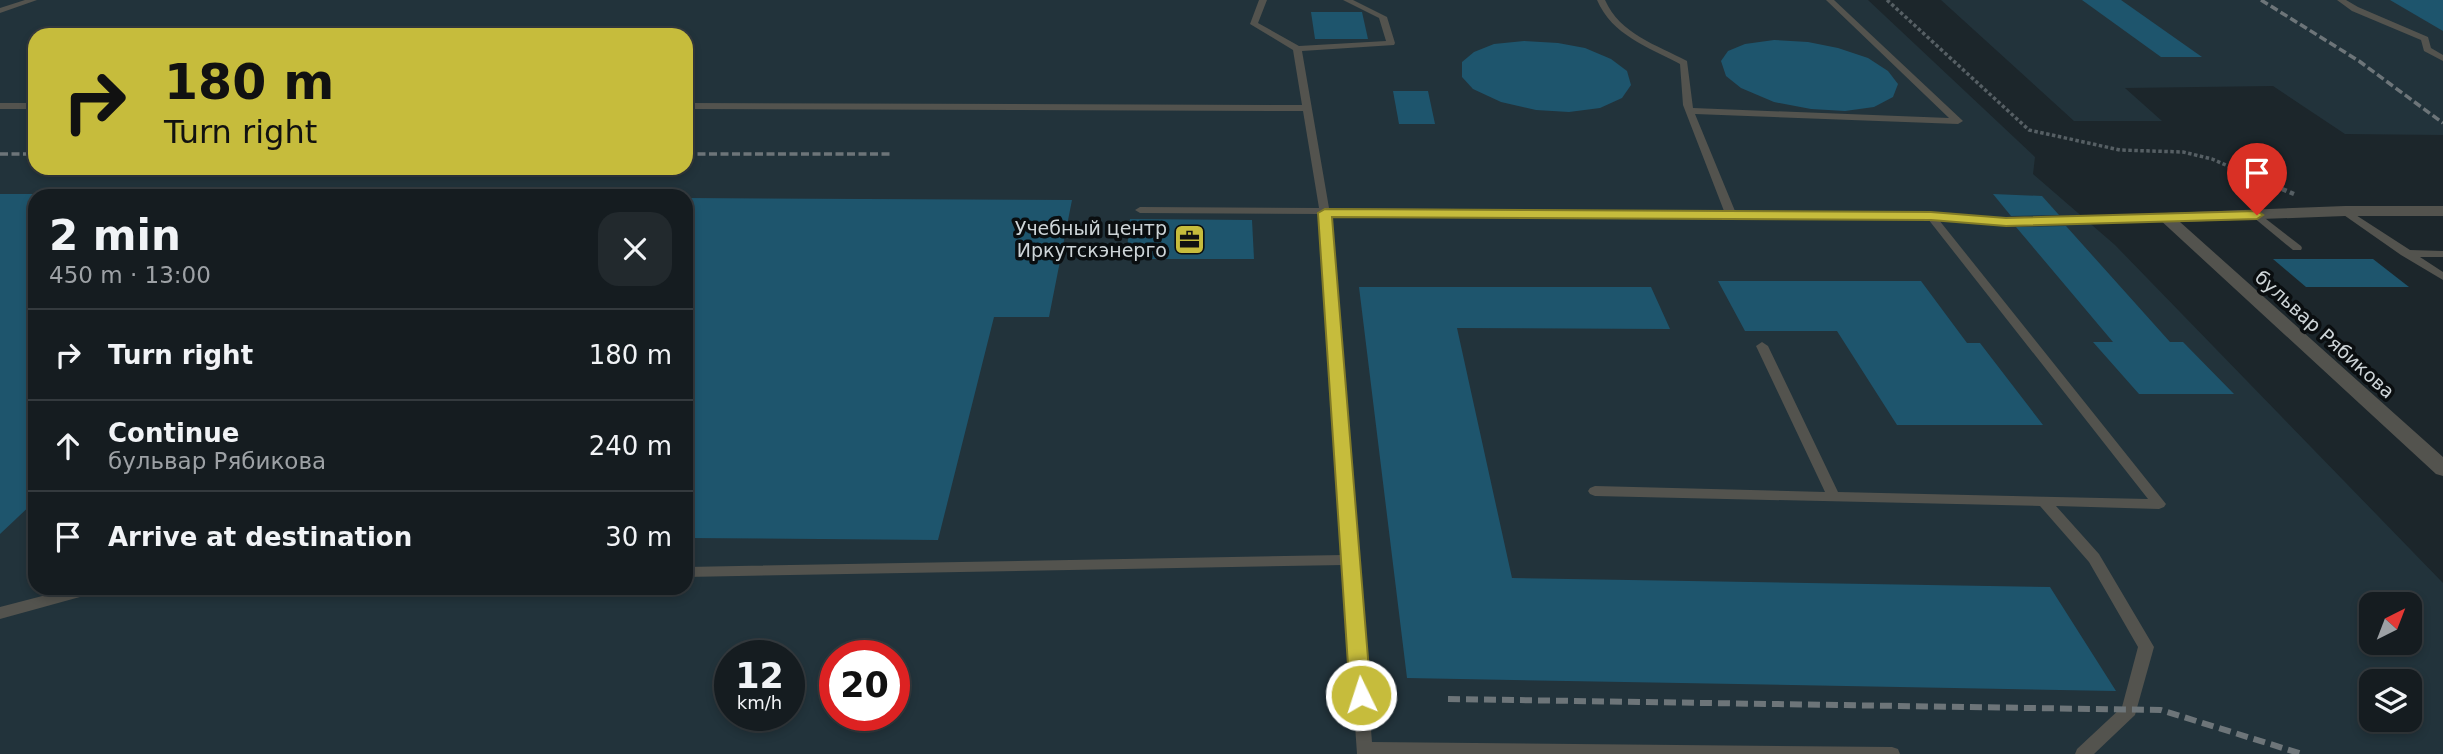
<!DOCTYPE html>
<meta charset="utf-8">
<style>
:root{--surface:#151c20;--page:#22292d;--text:#f1f3f6;--muted:#9da1a5;--line:#343a3e}
body{margin:0;font-family:"DejaVu Sans",sans-serif;background:var(--page);color:var(--text);height:100vh;display:flex;flex-direction:column;font-size:26px;white-space:nowrap}
*{box-sizing:border-box;margin:0}
p{font-size:23px;color:var(--muted)}
.icon{flex:none;width:38px;height:38px;fill:none;stroke:currentColor;stroke-width:2;stroke-linecap:round;stroke-linejoin:round}
.map{position:relative;flex:1;overflow:hidden}
.panel{position:absolute;left:28px;top:189px;width:665px;height:406px;display:flex;flex-direction:column;background:var(--surface);border-radius:21px;box-shadow:0 4px 10px #0003,0 0 0 2px var(--line)}
.panel>*{flex:none}
.guide{position:absolute;left:28px;top:28px;width:665px;height:147px;border-radius:21px;box-shadow:0 4px 10px #0003,0 0 0 2px var(--line);background:#c6bc3c;color:#111;overflow:hidden}
.needle{width:46px;rotate:42deg}
.buttons{position:absolute;left:2359px;top:592px;display:grid;gap:14px}
.buttons a{display:grid;place-items:center;width:63px;height:63px;border-radius:14px;background:var(--surface);box-shadow:0 4px 10px #0003,0 0 0 2px var(--line);font-size:35px}
.speed{position:absolute;left:714px;top:640px;display:flex;gap:14px;font-size:35px;font-weight:700;text-align:center}
.speed>*{display:grid;place-content:center;width:91px;height:91px;border-radius:50%;background:var(--surface);box-shadow:0 4px 10px #0003,0 0 0 2px var(--line);line-height:1}
.speed small{font-size:18px;font-weight:400}
.speed .limit{border:10px solid #d22;background:#fff;color:#111}
.pin{position:absolute;display:grid;place-items:center;width:60px;height:60px;color:#fff;margin:-72px -30px;border-radius:50% 50% 50% 0;rotate:-45deg;box-shadow:0 0 7px #0007}
.pin .icon{rotate:45deg}
.me{position:absolute;width:77px;margin:-38px;rotate:356deg;stroke-linejoin:round;filter:drop-shadow(0 0 5px #0008)}
.turn{display:flex;align-items:center;gap:24px;height:147px;padding:0 21px;font-size:32px}
.turn .icon{width:91px;height:91px;stroke-width:2.5}
.turn b{display:block;font-size:49px;line-height:60px}
.round{display:grid;place-items:center;flex:none;width:74px;height:74px;border-radius:21px;background:var(--page)}
.head{display:flex;align-items:center;justify-content:space-between;height:119px;padding:0 21px}
h1{font-size:42px;font-weight:700;line-height:52px}
ul{padding:0;list-style:none}
li{display:flex;align-items:center;gap:21px;height:91px;padding:0 21px;border-top:2px solid var(--line)}
li div{flex:1}
li b{display:block;font-size:26px}
li em{font-style:normal}
.map>svg:first-child{display:block}
.built{fill:#22333b;fill-rule:evenodd}
.building{fill:#1e556d}
.lines{fill:none;stroke-linecap:round;stroke-linejoin:round}
.path-far1{stroke:#565f64;stroke-width:3.5;stroke-dasharray:3.5 2.5;stroke-linecap:butt}
.path{stroke:#565f64;stroke-width:4.5;stroke-dasharray:5 3.5;stroke-linecap:butt}
.service{fill:#53534e;fill-rule:evenodd}
.minor{fill:#53534e;fill-rule:evenodd}
.rail-far1{stroke:#6d7579;stroke-width:3.5;stroke-dasharray:8 3.5;stroke-linecap:butt}
.rail{stroke:#6d7579;stroke-width:6;stroke-dasharray:12 6;stroke-linecap:butt}
.route{fill:#c6bc3c;stroke:#817a27;stroke-width:2}
.labels{text-anchor:middle;dominant-baseline:central;stroke-width:7;stroke-linejoin:round;paint-order:stroke}
.poi-label{font-size:19px;fill:#ced5d8;stroke:#0a0e10;text-anchor:end}
.street-label{font-size:19px;fill:#ced5d8;stroke:#0a0e10}
</style>
<div class="map">
<svg width="2443" height="754" viewBox="0 0 2443 754">
<rect width="100%" height="100%" fill="#1c262b"/>
<!-- built -->
<g class="built">
<path d="M0 0H1868L2035 157 2033 174 2115 245 2443 583V754H0ZM35 35H686V168H35ZM35 196H686V588H35ZM2371 604H2410V642H2371ZM730 656H789V716H730ZM835 656H894V716H835ZM2371 681H2410V719H2371Z"/>
<polygon points="1941,0 2443,0 2443,135 2345,134 2273,86 2125,88 2162,121 2074,121"/>
</g>
<!-- building -->
<g class="building">
<polygon points="2082,0 2121,0 2202,57 2161,57"/>
<polygon points="2390,0 2443,0 2443,31"/>
<polygon points="1311,12 1362,12 1368,39 1315,39"/>
<polygon points="1774,40 1808,42 1838,48 1868,58 1888,71 1898,84 1893,97 1874,107 1845,111 1811,109 1774,102 1741,88 1726,76 1721,61 1728,51 1745,44"/>
<polygon points="1524,41 1558,43 1585,48 1611,59 1627,71 1631,85 1622,98 1600,108 1569,112 1536,110 1501,102 1473,89 1462,77 1462,62 1474,52 1494,44"/>
<polygon points="1393,91 1428,91 1435,124 1399,124"/>
<polygon points="0,194 35,194 35,501 0,534"/>
<polygon points="1993,194 2042,196 2059,215 2011,216"/>
<polygon points="686,198 1072,200 1049,317 994,317 938,540 686,538"/>
<polygon points="1130,219 1252,220 1254,259 1126,259"/>
<polygon points="2066,226 2170,342 2183,342 2234,394 2139,394 2093,342 2113,342 2016,227"/>
<polygon points="2273,259 2373,259 2409,287 2306,287"/>
<polygon points="1718,281 1921,281 1967,343 1980,343 2043,425 1897,425 1837,331 1745,331"/>
<polygon points="1359,287 1651,287 1670,329 1457,328 1512,578 2050,587 2116,691 1407,678"/>
</g>
<g class="lines">
<!-- path-far1 -->
<polyline class="path-far1" points="1887,0 2029,130 2120,150 2183,152 2212,159 2286,191"/>
<!-- path -->
<polyline class="path" points="2282,189 2294,194"/>
<!-- service -->
<g class="service">
<polygon points="25,0 37,0 0,13 0,8"/>
<path d="M1259 0H1267L1258 23 1299 46 1386 41 1379 18 1343 0H1353L1387 17 1395 43 1394 45 1302 51 1329 208 1724 211 1683 105 1680 64C1648 47 1612 35 1597 0H1605C1620 34 1657 45 1687 61L1693 108 1949 118 1826 0H1834L1963 121 1958 124 1695 114 1735 211 1931 213 2006 219 2170 216V220L2166 221 2006 225 1939 220 2166 504 2164 507 2159 509 2056 506 2099 554 2154 647 2135 715 2094 754H2075L2077 749 2122 707 2138 647 2089 562 2040 506 1595 496 1590 494 1588 491 1590 488 1595 486 1825 492 1756 346 1762 342 1768 346 1838 492 2148 499 1928 219 1330 215 1372 742 1892 747 1898 749 1900 754H1357L1344 565 686 577V567L1343 555 1320 214 1140 213 1135 210 1140 207 1319 208 1303 111 686 109V103L1302 105 1293 50 1250 24Z"/>
<polygon points="2337,0 2346,0 2358,7 2428,37 2431,48 2443,55 2443,61 2424,51 2421,40 2352,11"/>
<rect x="0" y="103" width="35" height="6"/>
<polygon points="2345,208 2410,250 2443,251 2443,257 2420,257 2443,272 2443,280 2401,255 2341,213 2340,211"/>
<polygon points="2257,212 2301,246 2302,248 2301,250 2293,250 2253,217 2252,215"/>
<polygon points="73,588 100,588 98,592 0,619 0,607"/>
</g>
<!-- minor -->
<polygon class="minor" points="2345,206 2443,206 2443,216 2345,216 2180,222 2443,457 2443,476 2436,474 2158,218 2166,213"/>
<!-- rail-far1 -->
<g class="rail-far1">
<polyline points="2261,0 2359,61 2443,123"/>
<polyline points="0,154 35,154"/>
<polyline points="686,154 893,154"/>
</g>
<!-- rail -->
<polyline class="rail" points="1448,699 2161,710 2302,754"/>
</g>
<!-- route -->
<polygon class="route" points="1325,209 1931,212 2006,218 2257,211 2263,215 2257,219 2006,226 1931,220 1332,217 1371,695 1368,701 1361,703 1353,701 1350,695 1318,213"/>
<!-- icons -->
<defs>
<symbol id="office-square" viewBox="-11 -11 22 22"><rect x="-9" y="-9" width="18" height="18" rx="4" fill="#c6bc3c" stroke="#0a0e10"/><path d="M-6-3h4V-5.5h4V-3h4V5H-6ZM-1-4.5V-3h2v-1.5ZM-6 0V1H6V0Z" fill="#111"/></symbol>
</defs>
<g fill-rule="evenodd">
<use href="#office-square" x="1172" y="222" width="35" height="35"/>
</g>
<g class="labels">
<!-- poi labels -->
<g class="poi-label">
<text x="1167" y="228">Учебный центр<tspan x="1167" dy="22">Иркутскэнерго</tspan></text>
</g>
<!-- street labels -->
<g class="street-label">
<text transform="translate(2325 334) rotate(42)">бульвар Рябикова</text>
</g>
</g>
</svg>
<div class="buttons">
<a><svg class="needle" viewBox="-14 -14 28 28"><path d="M0-13l5 13h-10z" fill="#e53935"/><path d="M0 13l5-13h-10z" fill="#9da1a5"/></svg></a>
<a><svg class="icon" aria-label="layers" viewBox="0 0 24 24"><path d="M12 4l9 5-9 5-9-5zM3 14l9 5 9-5"/></svg></a>
</div>
<div class="speed"><div>12<small>km/h</small></div><div class="limit">20</div></div>
<div class="pin" style="left:2257px;top:215px;background:#d93025"><svg class="icon" aria-label="arrive" viewBox="0 0 24 24"><path d="M6 21V4h12l-3 4 3 4H6"/></svg></div>
<svg class="me" style="left:1361px;top:695px" viewBox="-20 -20 40 40"><circle r="17" fill="#c6bc3c" stroke="#fff" stroke-width="3"/><path d="M0-11L8 9 0 5-8 9z" fill="#fff"/></svg>
<div class="guide">
<div class="turn"><svg class="icon" aria-label="right" viewBox="0 0 24 24"><path d="M7 20v-9h11M14 6l5 5-5 5"/></svg><div><b>180 m</b>Turn right</div></div>
</div>
<section class="panel">
<div class="head"><div><h1>2 min</h1><p>450 m · 13:00</p></div><a class="round"><svg class="icon" aria-label="close" viewBox="0 0 24 24"><path d="M6 6l12 12M18 6L6 18"/></svg></a></div>
<ul>
<li><svg class="icon" aria-label="right" viewBox="0 0 24 24"><path d="M7 20v-9h11M14 6l5 5-5 5"/></svg><div><b>Turn right</b></div><em>180 m</em></li>
<li><svg class="icon" aria-label="ahead" viewBox="0 0 24 24"><path d="M12 20V5M6 11l6-6 6 6"/></svg><div><b>Continue</b><p>бульвар Рябикова</p></div><em>240 m</em></li>
<li><svg class="icon" aria-label="arrive" viewBox="0 0 24 24"><path d="M6 21V4h12l-3 4 3 4H6"/></svg><div><b>Arrive at destination</b></div><em>30 m</em></li>
</ul>
</section>
</div>
